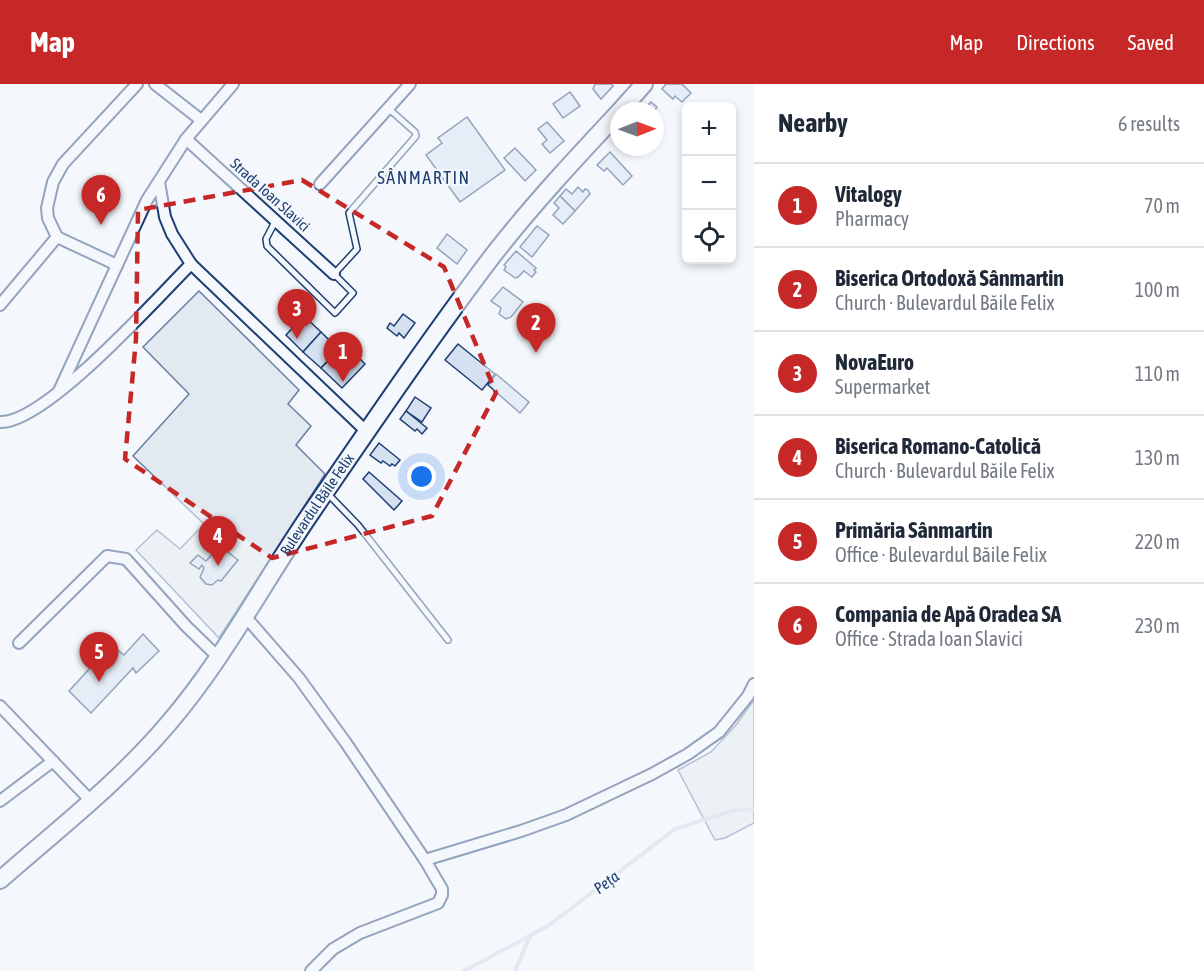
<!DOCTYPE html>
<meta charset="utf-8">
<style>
body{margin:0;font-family:"Asap Condensed",sans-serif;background:#f2f2f3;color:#1f2937}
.controls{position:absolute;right:18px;top:18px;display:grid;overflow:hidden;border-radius:9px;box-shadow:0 3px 9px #0003}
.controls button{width:54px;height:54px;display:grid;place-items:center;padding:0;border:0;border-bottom:2px solid #e0e1e3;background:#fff;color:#1f2937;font:30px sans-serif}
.compass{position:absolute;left:610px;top:18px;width:54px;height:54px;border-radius:50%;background:#fff;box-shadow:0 3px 9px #0003;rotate:89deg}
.you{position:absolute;left:422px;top:393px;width:21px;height:21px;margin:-15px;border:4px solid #fff;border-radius:50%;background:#1a73e8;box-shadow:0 0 0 9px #1a73e833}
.badge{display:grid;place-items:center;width:39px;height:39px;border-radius:50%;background:#c62828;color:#fff;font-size:20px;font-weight:700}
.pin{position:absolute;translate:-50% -50px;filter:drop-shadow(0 2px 3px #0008)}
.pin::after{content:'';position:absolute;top:32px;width:21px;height:18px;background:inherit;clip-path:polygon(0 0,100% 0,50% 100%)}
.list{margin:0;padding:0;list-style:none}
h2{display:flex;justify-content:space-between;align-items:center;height:78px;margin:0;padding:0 24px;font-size:26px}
h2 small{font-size:20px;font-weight:400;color:#747a83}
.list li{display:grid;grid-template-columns:39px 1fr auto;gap:18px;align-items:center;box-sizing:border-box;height:84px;padding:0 24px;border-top:2px solid #e0e1e3}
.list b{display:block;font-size:22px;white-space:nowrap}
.list p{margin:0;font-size:20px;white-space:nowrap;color:#747a83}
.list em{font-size:20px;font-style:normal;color:#747a83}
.icon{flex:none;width:33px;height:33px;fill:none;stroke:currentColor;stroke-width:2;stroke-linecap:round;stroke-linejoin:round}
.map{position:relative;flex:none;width:754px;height:887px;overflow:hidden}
header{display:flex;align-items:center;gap:36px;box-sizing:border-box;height:84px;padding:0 30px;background:#c62828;color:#fff}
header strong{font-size:28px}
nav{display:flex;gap:33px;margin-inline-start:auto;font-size:21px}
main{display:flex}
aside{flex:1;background:#fff}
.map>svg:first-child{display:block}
</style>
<header>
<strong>Map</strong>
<nav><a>Map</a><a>Directions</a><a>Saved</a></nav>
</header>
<main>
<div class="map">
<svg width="754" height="887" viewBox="0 0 754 887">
<rect width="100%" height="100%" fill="#f4f7fb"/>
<g fill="#e3e9f0" stroke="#687fa3" stroke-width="1.5">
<path d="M199 207 299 306 288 320 311 342 296 361 325 390 219 554 136 466 157 446 180 465 204 440 133 372 189 310 143 263Z"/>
<path d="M754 616V739L725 754 715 756 678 686 711 668 736 641Z"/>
</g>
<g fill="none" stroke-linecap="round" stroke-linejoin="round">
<g stroke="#cfd7e4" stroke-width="4">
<path d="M464 887 548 842 675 745 732 727 754 725"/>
<path d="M515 887 530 852"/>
</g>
</g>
<g fill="#d5e0f0" stroke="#1d3f73" stroke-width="1.5">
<path d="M595 0H612L613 2 601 15 593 5Z"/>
<path d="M666 0H682L691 9 682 18 675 12 673 15 662 5Z"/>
<path d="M570 8 580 22 563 34 553 20Z"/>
<path d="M651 18 657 23 654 27H650L646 23Z"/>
<path d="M467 33 505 86 460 118 426 71 442 59 438 54Z"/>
<path d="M547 38 564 57 550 69 542 60 547 56 538 45Z"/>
<path d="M515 64 536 86 525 97 504 74Z"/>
<path d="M610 68 632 92 623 101 607 84 604 87 597 81Z"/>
<path d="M578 103 583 108 585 105 588 106 590 110 575 127 560 112 566 105 572 110Z"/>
<path d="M560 112 575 127 563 140 553 131 559 124 554 119Z"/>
<path d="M537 142 549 151 532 173 520 163Z"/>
<path d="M447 150 467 166 457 180 437 164Z"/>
<path d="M516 167 536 184 534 186 536 188 532 193 524 187 518 193 515 194 504 186 506 183 504 181Z"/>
<path d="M503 203 523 218 511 233 506 235 499 230 501 224 491 217Z"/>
<path d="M403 230 415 239 404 254 399 249 397 252 387 244 390 239 394 242Z"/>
<path d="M304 232 321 248 303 268 286 251Z"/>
<path d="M321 248 339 266 321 284 303 268Z"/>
<path d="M345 260 365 280 342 304 321 284Z"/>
<path d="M458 260 495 290 482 306 445 276Z"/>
<path d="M496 290 529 318 520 329 488 301Z"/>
<path d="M415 313 431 324 422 338 406 327Z"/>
<path d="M406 327 427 344 422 350 417 345 415 347 400 335Z"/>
<path d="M379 359 400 376 395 382 392 380 390 382 383 377 381 379 370 371Z"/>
<path d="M369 388 402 417 394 426 363 395Z"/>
<path d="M220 462 238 476 221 497 218 496 212 501 206 500 200 493 204 484 202 481 199 485 190 479 198 471 206 477Z"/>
<path d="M143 550 159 567 136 589 133 584 91 629 69 607 111 561 124 571Z"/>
</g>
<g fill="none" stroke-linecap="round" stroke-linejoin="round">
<g stroke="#1d3f73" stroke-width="8">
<g id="lane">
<path d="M276 136 266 155 267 162 335 229 353 209 334 190 357 165 349 129 416 52 415 48 389 25"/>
<path d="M327 409 358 441 448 556"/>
</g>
</g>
<g stroke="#1d3f73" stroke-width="14">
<g id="street">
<path d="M155 0 201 36"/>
<path d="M186 55 334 190"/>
<path d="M159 98 165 133 172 150 191 180 367 348"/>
<path d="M320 100 410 0"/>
<path d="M117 181 57 153 48 134 47 124 53 98 63 80 137 0"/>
<path d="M0 221 57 153"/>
<path d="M59 307 147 116 186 55 233 0"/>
<path d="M0 338C45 340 157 214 191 180"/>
<path d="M244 531 299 594 346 659 425 776 442 805V811L438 819 360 849 333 865 311 887"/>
<path d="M19 559 107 472 126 475 186 542 218 573"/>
<path d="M0 622 90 716"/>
<path d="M0 717 53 677"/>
<path d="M425 776 521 747 566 731 652 690 688 670 719 648 748 612 754 600"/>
</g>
</g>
<g stroke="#1d3f73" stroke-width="20">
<g id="primary">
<path d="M620 27 644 0"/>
<path id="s1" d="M0 796C57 746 119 698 168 640 224 575 264 497 313 426 372 340 431 253 494 170 533 120 576 74 619 28"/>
</g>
</g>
<use href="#lane" stroke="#f4f7fb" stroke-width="5"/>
<use href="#street" stroke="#f4f7fb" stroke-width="10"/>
<use href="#primary" stroke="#f4f7fb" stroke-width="16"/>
</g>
<path d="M0 0H754V887H0ZM302 96 444 183 496 309 432 432 272 474 125 375 136 255 138 126Z" fill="#f4f7fb" fill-opacity=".55" fill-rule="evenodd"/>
<path fill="none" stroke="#c62828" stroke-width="4.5" stroke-dasharray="12 8" stroke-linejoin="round" d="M302 96 444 183 496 309 432 432 272 474 125 375 136 255 138 126Z"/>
<g text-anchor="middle" stroke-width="4.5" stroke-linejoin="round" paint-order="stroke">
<g font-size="15" fill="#1d3f73" stroke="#f4f7fb">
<text transform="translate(270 111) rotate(42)" y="5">Strada Ioan Slavici</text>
<text dy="5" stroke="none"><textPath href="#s1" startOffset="495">Bulevardul Băile Felix</textPath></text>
</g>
<g font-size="16" font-style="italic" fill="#1d3f73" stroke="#f4f7fb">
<text transform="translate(606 798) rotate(-37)" y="6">Peța</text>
</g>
<g font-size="18" letter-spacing="1.5" fill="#1d3f73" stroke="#f4f7fb">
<text x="424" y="100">SÂNMARTIN</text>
</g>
</g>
</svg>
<div class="controls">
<button>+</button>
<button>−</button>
<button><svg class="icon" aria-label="locate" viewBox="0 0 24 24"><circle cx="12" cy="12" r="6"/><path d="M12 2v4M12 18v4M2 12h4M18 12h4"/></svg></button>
</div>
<svg class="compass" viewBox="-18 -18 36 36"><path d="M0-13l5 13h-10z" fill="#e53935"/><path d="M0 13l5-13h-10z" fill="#747a83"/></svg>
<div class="you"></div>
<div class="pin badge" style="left:343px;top:298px">1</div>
<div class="pin badge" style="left:536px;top:269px">2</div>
<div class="pin badge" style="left:297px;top:255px">3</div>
<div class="pin badge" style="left:218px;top:482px">4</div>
<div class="pin badge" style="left:99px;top:598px">5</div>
<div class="pin badge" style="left:101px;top:141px">6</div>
</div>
<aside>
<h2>Nearby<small>6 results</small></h2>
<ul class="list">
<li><span class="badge">1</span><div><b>Vitalogy</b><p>Pharmacy</p></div><em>70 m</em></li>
<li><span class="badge">2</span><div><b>Biserica Ortodoxă Sânmartin</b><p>Church · Bulevardul Băile Felix</p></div><em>100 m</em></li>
<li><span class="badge">3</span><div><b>NovaEuro</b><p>Supermarket</p></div><em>110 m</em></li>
<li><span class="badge">4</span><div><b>Biserica Romano-Catolică</b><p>Church · Bulevardul Băile Felix</p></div><em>130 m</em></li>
<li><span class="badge">5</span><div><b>Primăria Sânmartin</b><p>Office · Bulevardul Băile Felix</p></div><em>220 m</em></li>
<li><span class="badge">6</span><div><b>Compania de Apă Oradea SA</b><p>Office · Strada Ioan Slavici</p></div><em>230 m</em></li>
</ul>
</aside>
</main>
